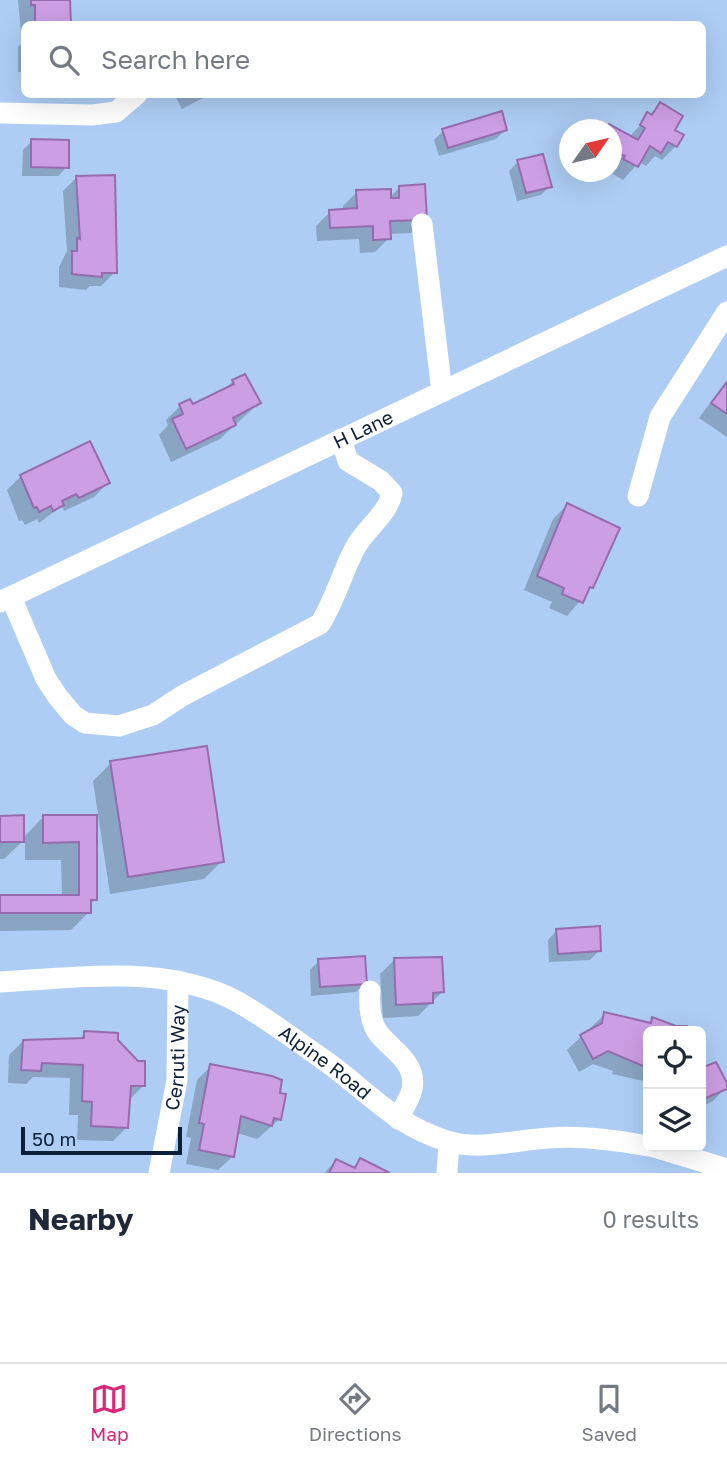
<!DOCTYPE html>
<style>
body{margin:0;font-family:"Golos Text",sans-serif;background:#f6f6f7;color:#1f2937}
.controls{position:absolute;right:21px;bottom:21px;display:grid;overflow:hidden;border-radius:10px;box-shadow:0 7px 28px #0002}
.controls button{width:63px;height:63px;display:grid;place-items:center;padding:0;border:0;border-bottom:2px solid #e0e1e3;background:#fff;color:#1f2937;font:35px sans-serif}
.compass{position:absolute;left:559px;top:119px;width:63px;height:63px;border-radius:50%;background:#fff;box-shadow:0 7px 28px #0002;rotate:56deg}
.scale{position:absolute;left:21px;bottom:18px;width:161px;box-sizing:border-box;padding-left:7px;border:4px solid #0b2038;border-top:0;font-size:19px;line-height:24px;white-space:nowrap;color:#0b2038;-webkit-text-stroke:5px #adcdf4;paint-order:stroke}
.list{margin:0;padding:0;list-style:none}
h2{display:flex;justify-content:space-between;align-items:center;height:91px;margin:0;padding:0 28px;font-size:30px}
h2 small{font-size:23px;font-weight:400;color:#747a83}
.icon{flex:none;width:38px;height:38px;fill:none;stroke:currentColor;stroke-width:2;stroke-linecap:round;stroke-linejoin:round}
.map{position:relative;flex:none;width:727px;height:1173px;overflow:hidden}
.search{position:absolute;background:#fff;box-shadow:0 7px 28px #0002;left:21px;right:21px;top:21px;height:77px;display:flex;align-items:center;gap:18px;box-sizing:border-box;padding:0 24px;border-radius:10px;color:#747a83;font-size:26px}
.sheet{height:189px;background:#fff}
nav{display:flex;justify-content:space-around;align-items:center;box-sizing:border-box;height:98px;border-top:2px solid #e0e1e3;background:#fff;font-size:19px;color:#747a83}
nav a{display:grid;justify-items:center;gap:4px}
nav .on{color:#db2777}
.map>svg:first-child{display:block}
</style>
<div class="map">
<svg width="727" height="1173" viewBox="0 0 727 1173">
<rect width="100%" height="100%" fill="#adcdf4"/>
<g fill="#0003">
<path d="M18 0H69V24H24V72H18V47L22 43Z"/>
<path d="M174 94H211L182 109Z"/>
<path d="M660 104 673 130 676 146 662 160 655 156 646 166 639 162 623 180 611 173 612 130H605L609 126 629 137Z"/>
<path d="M505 130 496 139 439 156 434 140 443 131Z"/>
<path d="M32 141 67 167 58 176H22L23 150Z"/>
<path d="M518 162 550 186 541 195 517 201 509 171Z"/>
<path d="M77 177 115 272 101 286H90L86 290 59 287V267L67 251 63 191Z"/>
<path d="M400 187 425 219 411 233 389 234V238L375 252 360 253 359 239 317 241 316 226 330 212 343 211V206L357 192 389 198Z"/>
<path d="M727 380V437L699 418Z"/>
<path d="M233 381 259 403 220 439 171 462 159 435 168 425 166 420 180 406H192L223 391Z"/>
<path d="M21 476 108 483 94 497 64 511 62 506 59 508 39 523 37 519 25 525 22 520 19 521 7 490Z"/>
<path d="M567 505 592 587 567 616 549 608 552 602 524 590 553 519Z"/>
<path d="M111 763 222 861 204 879 110 894 93 781Z"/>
<path d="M95 816 96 899 89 906V912L71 930 0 931V897H62L61 860H25V839L4 859H0V817L23 838 43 817Z"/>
<path d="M557 930 599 951 590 960 549 962 548 940Z"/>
<path d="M394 960 442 992 418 1016 383 1018 380 974Z"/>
<path d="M319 961 365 983 356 992 311 996 310 970Z"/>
<path d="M605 1014 648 1024 653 1019 676 1028 686 1027 688 1031H648V1082L612 1074 613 1071 593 1064 579 1072 567 1050Z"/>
<path d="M85 1033 116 1041 143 1086 129 1100 127 1127 113 1141 77 1140 78 1115H69L70 1078 33 1077 26 1084 8 1083 9 1055 23 1041 78 1040Z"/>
<path d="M701 1064 727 1086 713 1101 701 1107Z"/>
<path d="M211 1066 280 1119 257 1139 237 1133 233 1156 218 1170 186 1164 191 1138 186 1137 197 1080Z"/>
<path d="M360 1160 386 1173H324L336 1161 352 1169Z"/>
</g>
<g fill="#cc9ee4" stroke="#976cae" stroke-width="2">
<path d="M31 0H70L71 24H35V5H31Z"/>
<path d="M660 102 683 116 675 130 684 135 677 147 668 142 661 153 650 146 638 167 623 159 625 156 612 151V130H605L609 124 638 140 645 128 640 125 647 112 652 115Z"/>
<path d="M502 111 507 130 448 148 442 129Z"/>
<path d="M31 139 69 140V168L31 167Z"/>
<path d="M543 154 552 187 526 193 517 160Z"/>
<path d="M115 175 117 273H102V277L72 274V251H77V238L80 239 76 176Z"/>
<path d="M425 184 427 220 390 221 391 239 373 240V226L330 228 329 210 357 208 356 190 391 189V198H399V186Z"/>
<path d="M245 374 261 403 233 418 236 425 186 449 172 419 183 414 179 404 190 399 193 404 234 384 232 380Z"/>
<path d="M727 382V414L711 403Z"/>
<path d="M90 441 110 483 79 498 76 494 62 501 64 505 53 511 51 506 39 512 37 507 34 508 20 475Z"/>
<path d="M567 503 620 528 593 588 590 587 583 603 562 594 564 588 537 576Z"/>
<path d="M207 746 224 862 128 877 110 761Z"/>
<path d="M24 815V842H0V816Z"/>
<path d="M43 815H97V900H91V913H0V895H79V842L43 843Z"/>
<path d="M600 926 601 951 558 954 556 929Z"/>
<path d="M365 956 367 984 320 987 318 959Z"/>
<path d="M442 957 444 992 433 993V1003L396 1005 394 958Z"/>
<path d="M604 1012 651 1023 652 1017 676 1026H687L689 1031H648V1064L643 1066 608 1051 593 1059 580 1035 602 1023Z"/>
<path d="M84 1031 118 1033V1040L138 1061H145V1086H131L128 1128 91 1126 92 1102 82 1101 83 1065 42 1063 41 1071 21 1070 23 1040 84 1038Z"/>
<path d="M701 1061 704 1067 716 1062 727 1083V1089L701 1100Z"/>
<path d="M210 1064 272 1076 282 1080 280 1093 286 1094 281 1120 274 1118 272 1126 241 1116 234 1157 199 1150 204 1124 199 1123Z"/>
<path d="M360 1158 390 1173H329L336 1159 355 1168Z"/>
</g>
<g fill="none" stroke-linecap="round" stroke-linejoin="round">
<g stroke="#fff" stroke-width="21">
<path d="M0 113 92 115 116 112 137 94"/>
<path d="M422 224 442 392"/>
<path d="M638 496 660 417 727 312"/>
<path d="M11 597 46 679 58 697 73 715 85 723 119 726 153 715 182 696 320 624C335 600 342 573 355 548 365 529 389 513 392 493L381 481 348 461 341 439"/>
<path id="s1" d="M0 602 727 256"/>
<path id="s2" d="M0 982C75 978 154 965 226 996 253 1008 298 1042 324 1060 368 1091 392 1124 447 1141 478 1151 516 1140 548 1138 581 1135 616 1140 648 1146"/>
<path d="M370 991C369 1005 370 1023 379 1034 393 1051 417 1063 412 1089 410 1099 402 1110 398 1119"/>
<path d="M654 1147 727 1169"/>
<path id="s3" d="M159 1173 177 1080 178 981"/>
<path d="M447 1173 449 1142"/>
</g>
</g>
<g text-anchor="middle" stroke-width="6" stroke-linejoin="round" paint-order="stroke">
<g font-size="19" fill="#0b2038" stroke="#adcdf4">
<text dy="7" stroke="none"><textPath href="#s1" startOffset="402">H Lane</textPath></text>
<text dy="7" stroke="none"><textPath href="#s3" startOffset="117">Cerruti Way</textPath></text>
<text dy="7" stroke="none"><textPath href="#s2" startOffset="348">Alpine Road</textPath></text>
</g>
</g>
</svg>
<div class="controls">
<button><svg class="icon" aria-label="locate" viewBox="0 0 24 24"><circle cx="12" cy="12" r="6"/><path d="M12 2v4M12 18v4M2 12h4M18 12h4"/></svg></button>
<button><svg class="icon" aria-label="layers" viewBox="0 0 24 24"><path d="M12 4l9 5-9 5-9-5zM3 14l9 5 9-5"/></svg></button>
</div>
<svg class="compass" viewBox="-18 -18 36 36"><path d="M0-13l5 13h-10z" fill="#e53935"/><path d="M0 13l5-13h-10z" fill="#747a83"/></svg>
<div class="scale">50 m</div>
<div class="search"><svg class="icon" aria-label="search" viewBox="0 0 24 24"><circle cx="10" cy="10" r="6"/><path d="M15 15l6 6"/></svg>Search here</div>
</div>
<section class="sheet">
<h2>Nearby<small>0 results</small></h2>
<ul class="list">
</ul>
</section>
<nav>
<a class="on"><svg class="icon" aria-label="map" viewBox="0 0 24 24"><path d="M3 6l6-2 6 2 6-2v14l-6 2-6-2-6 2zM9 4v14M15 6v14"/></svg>Map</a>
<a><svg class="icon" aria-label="directions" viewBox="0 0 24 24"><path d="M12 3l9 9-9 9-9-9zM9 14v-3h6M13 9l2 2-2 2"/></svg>Directions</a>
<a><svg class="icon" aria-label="saved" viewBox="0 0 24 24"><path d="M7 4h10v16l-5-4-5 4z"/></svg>Saved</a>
</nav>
